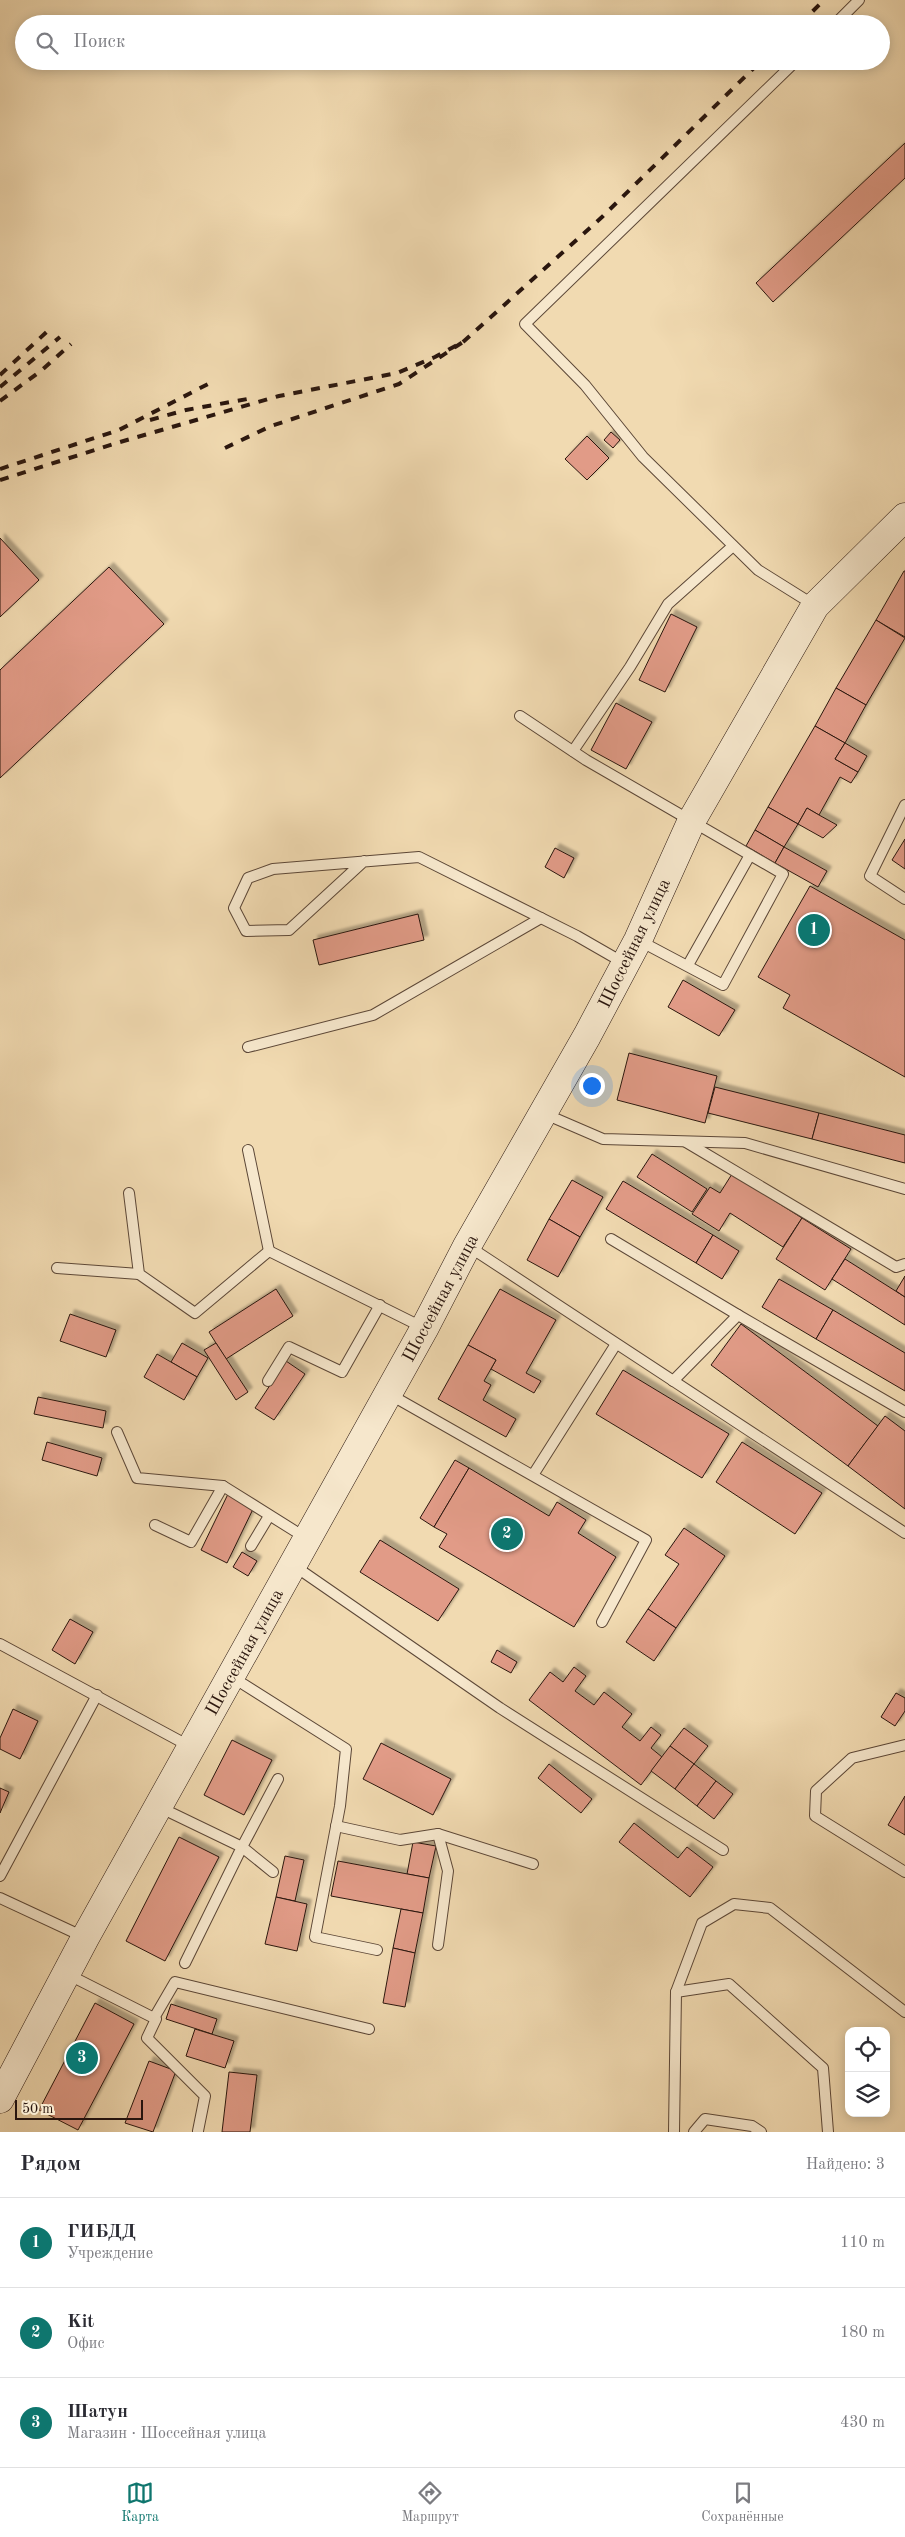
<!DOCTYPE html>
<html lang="ru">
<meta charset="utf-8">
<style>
body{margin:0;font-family:"Old Standard TT",serif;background:#f7f7f7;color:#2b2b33}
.controls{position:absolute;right:15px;bottom:15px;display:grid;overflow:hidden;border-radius:10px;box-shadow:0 2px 12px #0003}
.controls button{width:45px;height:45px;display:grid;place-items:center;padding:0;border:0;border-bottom:1px solid #e1e1e2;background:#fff;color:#2b2b33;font:25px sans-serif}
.scale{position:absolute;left:15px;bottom:12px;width:128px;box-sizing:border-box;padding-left:5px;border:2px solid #2a160e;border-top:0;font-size:14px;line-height:18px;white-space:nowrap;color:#2a160e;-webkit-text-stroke:4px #f6e7cc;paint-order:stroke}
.you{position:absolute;left:591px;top:1085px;width:18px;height:18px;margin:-12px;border:4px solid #fff;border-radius:50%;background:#1a73e8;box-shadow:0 0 0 8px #1a73e833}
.badge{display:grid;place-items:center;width:32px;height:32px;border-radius:50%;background:#0f766e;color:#fff;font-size:16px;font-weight:700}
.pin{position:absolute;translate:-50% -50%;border:2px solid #fff;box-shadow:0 1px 5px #0006}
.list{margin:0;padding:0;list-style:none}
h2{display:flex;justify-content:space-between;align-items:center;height:65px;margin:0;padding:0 20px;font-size:21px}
h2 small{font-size:16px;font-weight:400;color:#7c7c81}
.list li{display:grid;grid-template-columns:32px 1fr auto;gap:15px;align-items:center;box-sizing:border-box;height:90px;padding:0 20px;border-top:1px solid #e1e1e2}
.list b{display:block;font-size:19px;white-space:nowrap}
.list p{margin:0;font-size:16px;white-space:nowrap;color:#7c7c81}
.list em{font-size:16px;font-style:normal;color:#7c7c81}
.icon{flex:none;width:28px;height:28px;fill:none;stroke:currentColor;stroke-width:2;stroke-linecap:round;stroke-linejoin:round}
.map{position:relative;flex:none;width:905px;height:2132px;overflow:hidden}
.search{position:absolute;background:#fff;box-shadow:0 2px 12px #0003;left:15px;right:15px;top:15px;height:55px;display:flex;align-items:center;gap:12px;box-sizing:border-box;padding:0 18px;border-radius:28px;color:#7c7c81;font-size:19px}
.sheet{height:335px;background:#fff}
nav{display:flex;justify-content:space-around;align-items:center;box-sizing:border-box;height:70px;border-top:1px solid #e1e1e2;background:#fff;font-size:14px;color:#7c7c81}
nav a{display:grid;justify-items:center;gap:2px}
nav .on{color:#0f766e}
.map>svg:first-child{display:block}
</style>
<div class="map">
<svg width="905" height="2132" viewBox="0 0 905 2132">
<defs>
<filter id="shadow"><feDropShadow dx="4.5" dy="-4.5" stdDeviation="1" flood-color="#0004"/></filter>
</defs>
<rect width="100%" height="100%" fill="#f1dab1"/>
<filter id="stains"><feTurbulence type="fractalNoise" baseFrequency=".004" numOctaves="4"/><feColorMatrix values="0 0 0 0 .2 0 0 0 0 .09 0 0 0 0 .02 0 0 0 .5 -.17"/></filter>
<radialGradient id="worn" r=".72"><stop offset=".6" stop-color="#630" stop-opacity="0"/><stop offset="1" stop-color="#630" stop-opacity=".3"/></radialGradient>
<g fill="#e19b87" stroke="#2a160e" filter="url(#shadow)">
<path d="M905 143V178L773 302 756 283Z"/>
<path d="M611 432 620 440 613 448 604 440Z"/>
<path d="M587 436 609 458 587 480 565 459Z"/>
<path d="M0 538 39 580 0 617Z"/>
<path d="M109 567 164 624 0 778V670Z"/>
<path d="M904 571H905V637L876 620Z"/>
<path d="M671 614 697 627 665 692 639 680Z"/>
<path d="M876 620 905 638 866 705 836 688Z"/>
<path d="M836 688 866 705 845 743 815 726Z"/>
<path d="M616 703 652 722 626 769 591 750Z"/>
<path d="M815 726 845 743 835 759 858 772 851 783 840 777 819 815 807 808 798 824 768 807Z"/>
<path d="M845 743 867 756 858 772 835 759Z"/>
<path d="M768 807 798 824 784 847 755 830Z"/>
<path d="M807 808 819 815 837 825 823 838 798 824Z"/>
<path d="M755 830 784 847 775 863 746 846Z"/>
<path d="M905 839V869L892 860Z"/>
<path d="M784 847 827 871 818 887 775 863Z"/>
<path d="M555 848 574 858 564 878 545 867Z"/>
<path d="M810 886 905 940V1077L783 1008 790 995 758 977Z"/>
<path d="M418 914 424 940 319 965 313 940Z"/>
<path d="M683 980 735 1010 719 1036 668 1007Z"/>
<path d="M629 1053 717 1076 705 1123 617 1100Z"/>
<path d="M715 1087 819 1113 812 1139 708 1113Z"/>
<path d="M819 1113 905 1135V1163L812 1139Z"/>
<path d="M652 1154 707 1189 692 1212 637 1177Z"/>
<path d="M732 1174 802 1218 783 1247 730 1213 719 1231 692 1214 710 1187 720 1193Z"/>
<path d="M572 1180 603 1197 580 1237 549 1219Z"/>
<path d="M623 1181 713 1235 696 1263 606 1209Z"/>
<path d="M802 1218 851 1249 825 1290 776 1259Z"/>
<path d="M549 1219 580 1237 558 1277 527 1260Z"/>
<path d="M713 1235 739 1251 722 1279 696 1263Z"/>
<path d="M845 1259 905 1297V1325L832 1279Z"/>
<path d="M905 1276V1297L896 1291Z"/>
<path d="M779 1279 833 1310 816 1339 762 1307Z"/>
<path d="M276 1289 293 1316 226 1359 209 1332Z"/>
<path d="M500 1289 556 1320 526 1373 541 1381 534 1393 491 1369 496 1360 468 1345Z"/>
<path d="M833 1310 905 1353V1391L816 1339Z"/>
<path d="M70 1314 116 1330 106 1357 60 1341Z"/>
<path d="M741 1324 878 1426 848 1466 711 1365Z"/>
<path d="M182 1343 208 1358 197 1377 171 1362Z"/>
<path d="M216 1343 248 1392 236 1400 204 1350Z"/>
<path d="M468 1345 496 1360 484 1381 491 1385 483 1400 516 1419 506 1437 438 1399Z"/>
<path d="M157 1354 197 1377 184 1400 144 1377Z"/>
<path d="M286 1361 305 1374 274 1420 255 1408Z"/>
<path d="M623 1370 729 1434 702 1478 596 1414Z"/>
<path d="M38 1397 106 1411 103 1428 34 1414Z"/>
<path d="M885 1416 905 1431V1509L848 1466Z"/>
<path d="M47 1442 102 1458 97 1476 42 1460Z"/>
<path d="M742 1442 822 1493 795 1534 716 1482Z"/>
<path d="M455 1460 469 1468 434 1527 420 1518Z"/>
<path d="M469 1468 549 1516 557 1502 586 1520 578 1533 616 1557 574 1627 439 1547 447 1534 434 1527Z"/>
<path d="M228 1494 254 1507 227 1563 201 1550Z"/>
<path d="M684 1528 725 1556 676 1628 648 1609 679 1564 665 1555Z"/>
<path d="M380 1540 459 1589 438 1621 360 1572Z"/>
<path d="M242 1552 257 1561 248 1576 233 1567Z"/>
<path d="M648 1609 676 1628 654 1661 626 1642Z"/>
<path d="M70 1619 93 1632 75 1664 52 1650Z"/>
<path d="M497 1650 517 1662 511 1673 491 1662Z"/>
<path d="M574 1667 586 1676 575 1691 594 1705 604 1692 632 1714 622 1727 640 1741 651 1727 661 1735 651 1748 662 1757 641 1785 529 1700 550 1672 563 1682Z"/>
<path d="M896 1693 905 1698V1711L895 1726 881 1717Z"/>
<path d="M13 1709 38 1721 20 1759 0 1749V1738Z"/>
<path d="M684 1728 708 1746 694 1764 670 1746Z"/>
<path d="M232 1740 272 1760 244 1815 204 1795Z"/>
<path d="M381 1743 451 1779 433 1815 363 1779Z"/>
<path d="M670 1746 694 1764 675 1789 651 1771Z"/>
<path d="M549 1764 592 1799 581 1813 538 1778Z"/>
<path d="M694 1764 716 1781 697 1806 675 1789Z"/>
<path d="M716 1781 733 1794 714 1819 697 1806Z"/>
<path d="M0 1788 9 1792 0 1813Z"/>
<path d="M905 1796V1835L888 1825Z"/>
<path d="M634 1823 678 1858 687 1847 713 1867 690 1897 619 1842Z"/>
<path d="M179 1837 219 1857 165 1961 126 1941Z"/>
<path d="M413 1842 436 1846 429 1878 407 1874Z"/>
<path d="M285 1856 304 1860 295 1901 276 1897Z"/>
<path d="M338 1861 429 1878 423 1913 331 1896Z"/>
<path d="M276 1897 307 1904 297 1951 265 1944Z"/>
<path d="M401 1909 423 1913 415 1953 393 1948Z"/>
<path d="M393 1948 415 1953 405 2007 383 2003Z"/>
<path d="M95 2003 134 2024 78 2130 39 2110Z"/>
<path d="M171 2004 217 2019 212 2034 166 2019Z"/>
<path d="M195 2029 234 2041 225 2068 186 2056Z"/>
<path d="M149 2061 176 2071 153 2132 125 2123Z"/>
<path d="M229 2072 257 2075 250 2132H222Z"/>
</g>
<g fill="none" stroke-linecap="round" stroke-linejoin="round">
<g stroke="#5c4737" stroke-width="12">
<g id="lane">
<path d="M835 24 859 0"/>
<path d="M796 61 525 324 585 385 643 457 758 570 814 605"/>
<path d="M520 716 586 760 783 874 723 985 638 940"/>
<path d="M573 751 630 667 668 604 733 546"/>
<path d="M905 805 870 876 905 899"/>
<path d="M364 861 289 930 246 931 234 908 248 878 273 869 419 857 577 936 624 963"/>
<path d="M688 965 750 855"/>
<path d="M248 1047 373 1015 541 918"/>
<path d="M545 1114 603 1139 745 1143 905 1189"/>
<path d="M686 1142 896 1267 905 1264"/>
<path d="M248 1150 269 1251"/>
<path d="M129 1193 139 1274 195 1313 269 1251 424 1328"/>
<path d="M611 1239 738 1315"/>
<path d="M468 1246 905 1533"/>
<path d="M57 1268 139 1274"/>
<path d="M268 1381 289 1347 342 1372 380 1305"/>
<path d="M673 1381 738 1315 905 1412"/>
<path d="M389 1394 646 1540 602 1622"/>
<path d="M117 1432 137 1478 223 1486 306 1538"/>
<path d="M533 1475 616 1344"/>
<path d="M155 1525 191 1542 223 1486"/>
<path d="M251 1546 269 1516"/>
<path d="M293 1565 500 1708 723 1850"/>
<path d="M0 1644 191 1747"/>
<path d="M232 1677 346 1749 340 1806 315 1937 377 1950"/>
<path d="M905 1745 852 1758 816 1791 815 1816 905 1872"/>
<path d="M159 1807 242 1847 185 1963"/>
<path d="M336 1826 400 1840 438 1834 533 1864"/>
<path d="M438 1834 448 1871 438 1945"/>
<path d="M273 1872 242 1847 278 1779"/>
<path d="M0 1876 97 1695"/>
<path d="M0 1898 84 1937"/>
<path d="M67 1974 156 2019 147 2038 205 2096 198 2131"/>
<path d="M676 1992 729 1984 823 2068 828 2132"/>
<path d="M154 2018 175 1982 369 2029"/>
<path d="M674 2132 676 1992 702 1923 734 1904 770 1908 905 2012"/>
<path d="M694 2132 705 2119 752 2126 761 2132"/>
</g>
</g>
<g stroke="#2a160e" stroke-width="29">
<path id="secondary" d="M0 2099 85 1938 424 1329 467 1246 587 1036 638 940 692 820 815 606 905 517"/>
</g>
<use href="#lane" stroke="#f6e7cc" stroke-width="10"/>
<use href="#secondary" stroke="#f6e7cc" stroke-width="28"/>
<g stroke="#2a160e" stroke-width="4" stroke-dasharray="9 9" stroke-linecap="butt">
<path d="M800 24 824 0"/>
<path d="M463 342 602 217 761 61"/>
<path d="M0 375 52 327"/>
<path d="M0 387 60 337"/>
<path d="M0 401 42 370 71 344"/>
<path d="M150 420 186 410 253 398"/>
<path d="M0 469 119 430 210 383"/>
<path d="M0 480 120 442 279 396 397 373 435 357 463 342 399 384 271 426 225 448"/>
</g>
</g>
<g text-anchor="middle" stroke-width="4" stroke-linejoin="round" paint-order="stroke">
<g font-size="18" fill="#2a160e" stroke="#f6e7cc">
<text transform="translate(634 943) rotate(-64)" y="6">Шоссейная улица</text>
<text transform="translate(440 1298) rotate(-62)" y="6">Шоссейная улица</text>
<text transform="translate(244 1652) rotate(-61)" y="6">Шоссейная улица</text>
</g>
</g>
<rect width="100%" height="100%" filter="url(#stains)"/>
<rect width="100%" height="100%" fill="url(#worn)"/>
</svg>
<div class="controls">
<button><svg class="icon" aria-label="locate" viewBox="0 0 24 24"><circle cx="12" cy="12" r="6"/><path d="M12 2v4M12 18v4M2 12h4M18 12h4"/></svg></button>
<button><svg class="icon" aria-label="layers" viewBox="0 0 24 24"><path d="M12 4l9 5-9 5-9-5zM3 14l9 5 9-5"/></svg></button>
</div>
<div class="scale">50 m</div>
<div class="you"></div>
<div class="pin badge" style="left:814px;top:930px">1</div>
<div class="pin badge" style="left:507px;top:1534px">2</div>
<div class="pin badge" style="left:82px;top:2058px">3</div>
<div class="search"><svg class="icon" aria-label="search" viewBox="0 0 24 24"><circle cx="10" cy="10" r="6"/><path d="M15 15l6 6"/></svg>Поиск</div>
</div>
<section class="sheet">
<h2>Рядом<small>Найдено: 3</small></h2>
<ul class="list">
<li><span class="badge">1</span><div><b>ГИБДД</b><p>Учреждение</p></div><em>110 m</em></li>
<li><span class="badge">2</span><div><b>Kit</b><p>Офис</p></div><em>180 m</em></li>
<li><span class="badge">3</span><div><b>Шатун</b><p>Магазин · Шоссейная улица</p></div><em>430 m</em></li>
</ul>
</section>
<nav>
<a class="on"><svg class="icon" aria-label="map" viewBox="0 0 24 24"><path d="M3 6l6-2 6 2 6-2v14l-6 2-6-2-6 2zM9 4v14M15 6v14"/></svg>Карта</a>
<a><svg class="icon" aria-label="directions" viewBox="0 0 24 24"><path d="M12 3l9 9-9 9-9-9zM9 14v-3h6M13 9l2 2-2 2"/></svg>Маршрут</a>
<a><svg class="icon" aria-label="saved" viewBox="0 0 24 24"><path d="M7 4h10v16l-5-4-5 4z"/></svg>Сохранённые</a>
</nav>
